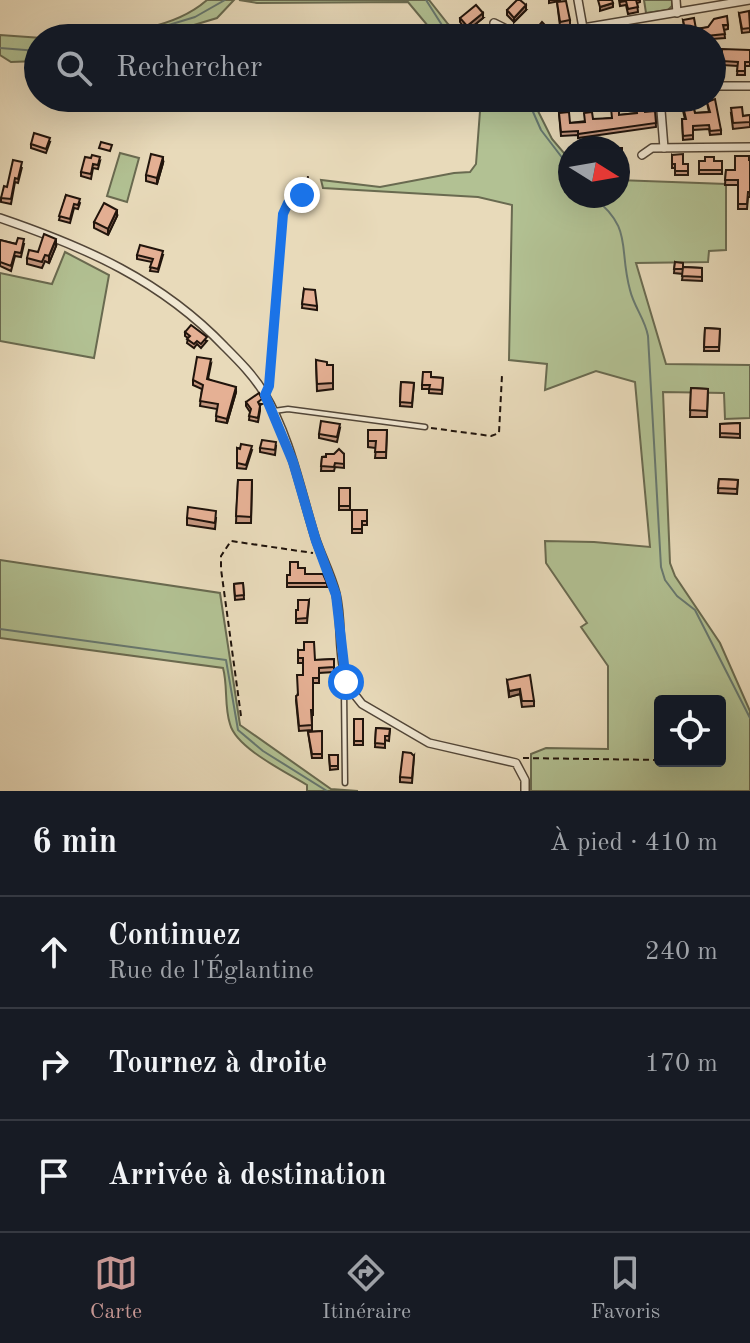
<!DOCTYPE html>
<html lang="fr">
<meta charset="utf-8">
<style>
body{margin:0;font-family:"Old Standard TT",serif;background:#242831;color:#f1f3f6}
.controls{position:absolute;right:24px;bottom:24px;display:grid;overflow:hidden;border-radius:8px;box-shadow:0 8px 32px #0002}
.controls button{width:72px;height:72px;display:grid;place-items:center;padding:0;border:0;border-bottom:2px solid #363941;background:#171b24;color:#f1f3f6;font:40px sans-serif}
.compass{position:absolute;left:558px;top:136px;width:72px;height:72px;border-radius:50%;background:#171b24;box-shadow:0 8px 32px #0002;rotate:101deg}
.stop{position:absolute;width:24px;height:24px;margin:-18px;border:6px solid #1a73e8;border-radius:50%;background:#fff}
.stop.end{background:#1a73e8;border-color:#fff;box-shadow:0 2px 8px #0008}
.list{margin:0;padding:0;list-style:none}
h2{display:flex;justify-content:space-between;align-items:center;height:104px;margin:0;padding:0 32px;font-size:34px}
h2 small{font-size:26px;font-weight:400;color:#9ea1a6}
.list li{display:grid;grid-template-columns:52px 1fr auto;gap:24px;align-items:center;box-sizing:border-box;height:112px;padding:0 32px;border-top:2px solid #363941}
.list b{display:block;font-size:30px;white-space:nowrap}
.list p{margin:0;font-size:26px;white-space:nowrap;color:#9ea1a6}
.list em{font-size:26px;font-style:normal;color:#9ea1a6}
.icon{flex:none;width:44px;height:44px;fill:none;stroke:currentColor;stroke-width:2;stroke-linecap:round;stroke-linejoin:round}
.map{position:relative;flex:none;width:750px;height:791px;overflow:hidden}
.search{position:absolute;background:#171b24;box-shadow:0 8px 32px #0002;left:24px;right:24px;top:24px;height:88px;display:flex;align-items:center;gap:20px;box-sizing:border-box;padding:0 28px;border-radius:44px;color:#9ea1a6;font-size:30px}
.sheet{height:440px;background:#171b24}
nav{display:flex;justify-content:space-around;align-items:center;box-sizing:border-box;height:112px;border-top:2px solid #363941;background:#171b24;font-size:22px;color:#9ea1a6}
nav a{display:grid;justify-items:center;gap:4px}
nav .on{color:#c59692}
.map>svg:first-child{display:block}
</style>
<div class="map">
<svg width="750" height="791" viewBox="0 0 750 791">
<rect width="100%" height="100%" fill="#e8daba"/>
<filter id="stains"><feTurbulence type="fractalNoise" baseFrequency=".0025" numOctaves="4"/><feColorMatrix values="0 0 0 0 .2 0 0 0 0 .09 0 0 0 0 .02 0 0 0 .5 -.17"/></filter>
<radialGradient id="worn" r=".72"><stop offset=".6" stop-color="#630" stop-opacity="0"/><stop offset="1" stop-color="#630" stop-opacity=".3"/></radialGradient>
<g fill="#b2c193" stroke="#696a50" stroke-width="2" fill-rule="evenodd">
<path d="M207 0H234L217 18 151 38H48C100 33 166 36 207 0Z"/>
<path d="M239 0H429L448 24 466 38H438L408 2 257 3Z"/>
<path d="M644 0H672V6L668 10 646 13Z"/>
<path d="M0 35 42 38H38V61L11 62 0 55Z"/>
<path d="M481 98H528L538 111 552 139 570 160V196H618V180L726 184V250L709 251 708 262 636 263 666 364 750 365V418L725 419 724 393 663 392 670 563 675 576 720 643 750 711V791H531V754L546 748 608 749V666L581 627 587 623 546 563 545 541 594 542 650 547 635 382 596 371 545 390 547 364 509 360 512 205 478 197 323 188 321 180 380 187 454 173 470 172 476 164ZM660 701H720V761H660Z"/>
<path d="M120 153 139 158 127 202 107 196Z"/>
<path d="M65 252 109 275 94 358 0 341V273L52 284Z"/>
<path d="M0 560 220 593 240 725 331 789 358 791H307V785C286 772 236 748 230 724 224 706 228 686 223 668L0 638Z"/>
</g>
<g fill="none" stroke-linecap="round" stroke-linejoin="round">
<g stroke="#677870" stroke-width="2">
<path d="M426 0 447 33 454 38"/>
<path d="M126 38 195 17 225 0"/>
<path d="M0 48 38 51"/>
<path d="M520 98 530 105 541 130 570 168"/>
<path d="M592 196C634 229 618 246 630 290 634 307 645 319 648 336L661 567 665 580 677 596 695 610 750 718"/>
<path d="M0 629 226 660 238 730 263 751 327 791"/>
</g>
<g stroke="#524638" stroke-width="7">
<g id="lane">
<path d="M266 392 269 386 276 305"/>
<path d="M274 411 288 409 425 427"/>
<path d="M345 783 344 690 346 682"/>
</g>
</g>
<g stroke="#524638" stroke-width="10">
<g id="street">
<path d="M578 0 583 28 750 0"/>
<path d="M676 0 677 13"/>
<path d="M494 23 506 29 514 38"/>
<path d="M712 86H750"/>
<path d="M565 98 581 103 613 98"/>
<path d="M660 98 664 148"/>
<path d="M642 155 652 148 750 147"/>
<path d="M0 218C85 247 161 280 225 347 239 361 254 376 264 393 290 436 300 489 315 537 321 556 331 574 336 594 345 633 332 671 362 704L429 743 516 763 525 780V791"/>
</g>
</g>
<g stroke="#20140c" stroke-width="2" stroke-dasharray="6 4" stroke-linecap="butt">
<path d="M276 300 283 214 288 203 306 193 308 176"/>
<path d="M431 428 491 436 499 433 502 375"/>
<path d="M241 716 221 569V556L231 541 313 553"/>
<path d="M523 758 660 760"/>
</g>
<use href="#lane" stroke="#f0e7d2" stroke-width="4"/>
<use href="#street" stroke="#f0e7d2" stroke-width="7"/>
</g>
<g fill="#c5977f" stroke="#20140c" stroke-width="2">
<path d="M549 0H560V1L549 3Z"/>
<path d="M619 0H640V2L637 3 638 12 628 14 626 5 620 6Z"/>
<path d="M557 2 570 20V25L560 26Z"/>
<path d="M507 10H526L514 22 507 15Z"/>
<path d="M739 13 750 19V32L742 33Z"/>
<path d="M460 18H483L467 31 460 22Z"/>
<path d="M683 20 696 29 728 25V29L724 30 725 38 712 39V38H686Z"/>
<path d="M669 26 671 38H629Z"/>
<path d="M750 50V66H745V75H737L738 66 722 65 721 71H712V55H722Z"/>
<path d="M680 98H691L695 113 709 112 707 102 721 130V134L710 135 709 129 693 130V139L683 140 682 119H685Z"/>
<path d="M655 111 656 127 578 138V135L561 136 559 113 570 123 611 118 619 115Z"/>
<path d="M731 113 743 116 750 115V127L733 129Z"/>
<path d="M50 142 46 153 31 148V144Z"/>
<path d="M672 155 683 164H688V175H675V168H672Z"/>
<path d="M749 160H750V197H748L747 209H738V185H725L726 170H735Z"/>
<path d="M100 161 98 169 93 168 91 179 81 176V172Z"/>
<rect x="699" y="161" width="23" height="13"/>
<path d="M163 163 157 184 146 181V175Z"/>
<path d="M22 167 18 183 15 182 11 204 1 202V198L7 187Z"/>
<path d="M66 195 80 203 78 209 74 208 70 223 59 220Z"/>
<path d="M117 216 108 235 94 228V222Z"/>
<path d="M0 240 16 244H24L21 257 15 256 11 271 0 266Z"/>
<path d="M56 246 49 263 45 261 42 268 27 264V258Z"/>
<path d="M137 255H163L158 272 150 271 152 262 137 259Z"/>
<path d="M675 262 683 267 702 268V281L682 280 683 274 674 273Z"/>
<path d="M304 289 317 306V310L302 308Z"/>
<path d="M705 328 720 329 719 351H704Z"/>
<path d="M185 332 207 341 201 348 197 344 194 348 187 343 188 338 185 336Z"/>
<path d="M316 360 327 365H333V389L317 391Z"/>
<path d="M211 364 208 379 236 392 227 423 216 421 217 409 200 406 202 389 193 385V380Z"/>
<path d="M431 377 443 378 442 394 429 393V389H422V385Z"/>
<path d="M401 382 414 383 412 407 400 406Z"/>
<path d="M691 388 708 389 707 417H690Z"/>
<path d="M246 402 262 404 260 405V411L258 422 249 420 250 412 246 406Z"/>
<path d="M740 423V438L720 437V424Z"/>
<path d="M340 428 337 442 319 438V434Z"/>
<path d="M368 430H387L386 458H375L376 448 368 447Z"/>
<path d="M276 446 275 455 260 452V448Z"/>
<path d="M237 448 252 450 246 469 237 468Z"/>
<path d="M344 454V468L335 467 334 471H321L322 457Z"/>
<path d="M719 479 738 480 737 494 718 493Z"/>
<path d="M238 480H252L251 523H236Z"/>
<rect x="339" y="488" width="11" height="22"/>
<path d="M352 510H367V525H362V533H352Z"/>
<path d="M187 518H216L215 529 187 525Z"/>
<path d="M298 568 305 574 327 583V587H287V575H290Z"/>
<path d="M243 583 244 599 235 600 234 584Z"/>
<path d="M309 600 307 623H296V610H298Z"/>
<path d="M298 650 315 660 334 659V672L319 673V683H313V715H312V730L299 731 296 700 303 675V663H298Z"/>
<path d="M507 680 534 701V706L522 707 520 694 509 697Z"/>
<rect x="354" y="719" width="9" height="26"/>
<path d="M376 728 390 729 389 741 385 740V748L375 747Z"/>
<path d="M322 731V758H312L308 732Z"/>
<path d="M329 755H338V769L330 770Z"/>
<path d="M414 756 412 783 400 782V777Z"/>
</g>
<g fill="#a07b68" stroke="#20140c" stroke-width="2">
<path d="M613 3V7L600 11V7Z"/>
<path d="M526 5V10L514 22V18Z"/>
<path d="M483 13V18L467 31V26Z"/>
<path d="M163 157V163L157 184V178Z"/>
<path d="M117 210V216L108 235V229Z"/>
<path d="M56 239V246L49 263V256Z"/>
<path d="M236 387V392L227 423V419Z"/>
<path d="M520 689V694L509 697V691Z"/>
</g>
<g fill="#e5b094" stroke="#20140c" stroke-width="2">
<path d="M517 0H520L526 5 514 18 507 10Z"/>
<path d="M598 0H612L613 3 600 7Z"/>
<path d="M620 0H636L638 7 628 9 626 1 620 2Z"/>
<path d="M566 1 570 20 560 22 557 2Z"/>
<path d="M476 5 483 13 467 26 460 18Z"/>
<path d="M749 11 750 28 742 29 739 13Z"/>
<path d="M727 16 728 25H723L725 34 687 38 683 20 694 18 696 29 708 27 714 19Z"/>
<path d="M542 22 557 38H550L552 36 531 38V28H537Z"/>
<path d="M669 26 671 38H660L659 34 645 38H629L635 30Z"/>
<path d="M622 33V38H611V36Z"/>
<path d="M722 49 750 50V62H745V71H737L738 62 722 61 721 67H712V55H722Z"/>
<path d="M681 98H691L695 113 710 112 707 102 715 99 721 130 710 131 709 125 693 126V135L683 136 682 119H686Z"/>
<path d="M636 104H644L645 112 655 111 656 123 578 134V131L561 132 559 113 569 112 570 123 585 122 584 113 592 112 593 119 612 118 611 108H619V115L637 113Z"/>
<path d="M742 107 743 116 750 115V122L733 123 731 108Z"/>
<path d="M34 133 50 138 46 149 31 144Z"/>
<path d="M101 142 112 145 110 151 99 148Z"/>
<path d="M618 148H622V161L618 162Z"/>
<path d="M151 154 163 157 157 178 146 175Z"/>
<path d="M683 154V164H688V171H675V164H672V155Z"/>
<path d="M92 155 100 157 98 165 93 164 91 174 81 172 85 157 91 158Z"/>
<path d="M735 156H749V160H750V192H748L747 204H738V180H725L726 170H735Z"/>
<path d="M705 157H714V161H722V170H699V161H705Z"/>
<path d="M13 160 22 162 18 179 15 178 11 199 1 198 4 186 7 187Z"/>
<path d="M66 195 80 199 78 205 74 204 70 219 59 216Z"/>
<path d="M104 203 117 210 108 229 94 222Z"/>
<path d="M44 234 56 239 49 256 45 255 42 262 27 258 29 250 38 252Z"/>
<path d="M18 238 24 239 21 253 15 252 11 266 0 262V240L16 244Z"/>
<path d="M140 245 163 251 158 269 150 267 153 259 137 255Z"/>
<path d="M675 262 683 263V269H674Z"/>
<path d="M683 267 702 268V277L682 276Z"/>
<path d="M304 289 315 290 317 306 302 304Z"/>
<path d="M191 325 207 337 201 344 197 341 194 344 187 339 190 336 185 332Z"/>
<path d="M705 328 720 329 719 347H704Z"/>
<path d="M197 357 211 359 207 379 236 387 227 419 216 416 218 404 200 401 203 385 193 380Z"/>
<path d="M316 360 327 362V365H333V383L317 384Z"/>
<path d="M423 372H431V377L443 378 442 390 429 389 430 385H422Z"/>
<path d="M401 382 414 383 412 403 400 402Z"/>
<path d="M691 388 708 389 707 411 690 410Z"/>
<path d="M259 393 262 399 258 402 260 406 258 418 249 416 251 409 246 402Z"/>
<path d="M321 421 340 424 337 437 319 434Z"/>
<path d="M740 423V434L720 433V424Z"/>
<path d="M368 430H387L386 452H375L376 441H368Z"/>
<path d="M262 440 276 442 275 450 260 448Z"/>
<path d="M241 444 252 446 246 465 237 463V448L240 449Z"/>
<path d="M339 449 344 454V464L335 463 334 467 321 466 322 457H326V454H334Z"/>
<path d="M719 479 738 480 737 489 718 488Z"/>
<path d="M238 480H252L251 517 236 516Z"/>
<rect x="339" y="488" width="11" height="18"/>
<path d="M188 507 216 511 215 523 187 518Z"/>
<path d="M352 510H367V521H362V529H352Z"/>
<path d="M290 562H298V568H305V574H323L327 583H287V575H290Z"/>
<path d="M243 583 244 595 235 596 234 584Z"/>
<path d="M298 600H309L307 618 296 619V610H298Z"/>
<path d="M304 642H314L315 660 334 659V667L319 668V678H313V710H311L312 725 299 726 296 696 298 695 297 675H303V658H298V650H304Z"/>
<path d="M530 675 534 701H522L520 689 509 691 507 680Z"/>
<rect x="354" y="719" width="9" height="22"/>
<path d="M376 728 390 729 389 736H385V744L375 743Z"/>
<path d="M322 731V754H312L308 732Z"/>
<path d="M403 752 411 753 414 756 412 778 400 777Z"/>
<path d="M329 755H338V766H330Z"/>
</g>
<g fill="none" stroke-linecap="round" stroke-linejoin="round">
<path stroke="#1a73e8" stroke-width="10" d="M302 195 288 203 283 214 269 386 265 395 293 462 316 541 336 595 346 682"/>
</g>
<rect width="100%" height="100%" filter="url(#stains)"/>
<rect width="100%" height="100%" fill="url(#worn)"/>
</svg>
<div class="controls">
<button><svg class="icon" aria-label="locate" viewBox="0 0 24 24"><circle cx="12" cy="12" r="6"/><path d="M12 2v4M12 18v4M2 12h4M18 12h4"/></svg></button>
</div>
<svg class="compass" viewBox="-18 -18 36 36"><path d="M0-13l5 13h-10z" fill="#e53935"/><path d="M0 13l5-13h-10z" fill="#9ea1a6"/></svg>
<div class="stop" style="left:346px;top:682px"></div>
<div class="stop end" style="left:302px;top:195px"></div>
<div class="search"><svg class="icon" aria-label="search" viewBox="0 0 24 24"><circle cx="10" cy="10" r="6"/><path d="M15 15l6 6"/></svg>Rechercher</div>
</div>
<section class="sheet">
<h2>6 min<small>À pied · 410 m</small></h2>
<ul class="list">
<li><svg class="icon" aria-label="ahead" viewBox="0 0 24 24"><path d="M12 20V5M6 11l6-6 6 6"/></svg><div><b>Continuez</b><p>Rue de l'Églantine</p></div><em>240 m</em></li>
<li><svg class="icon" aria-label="right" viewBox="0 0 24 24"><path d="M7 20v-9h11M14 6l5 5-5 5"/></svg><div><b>Tournez à droite</b></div><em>170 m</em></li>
<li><svg class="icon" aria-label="arrive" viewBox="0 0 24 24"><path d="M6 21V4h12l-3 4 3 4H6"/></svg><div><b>Arrivée à destination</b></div></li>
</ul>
</section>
<nav>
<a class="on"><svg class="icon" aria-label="map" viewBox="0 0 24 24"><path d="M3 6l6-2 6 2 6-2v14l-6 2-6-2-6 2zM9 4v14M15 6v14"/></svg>Carte</a>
<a><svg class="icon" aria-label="directions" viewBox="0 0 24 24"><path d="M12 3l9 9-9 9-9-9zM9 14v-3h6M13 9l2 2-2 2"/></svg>Itinéraire</a>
<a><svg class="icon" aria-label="saved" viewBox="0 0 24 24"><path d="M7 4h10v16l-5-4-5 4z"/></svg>Favoris</a>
</nav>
